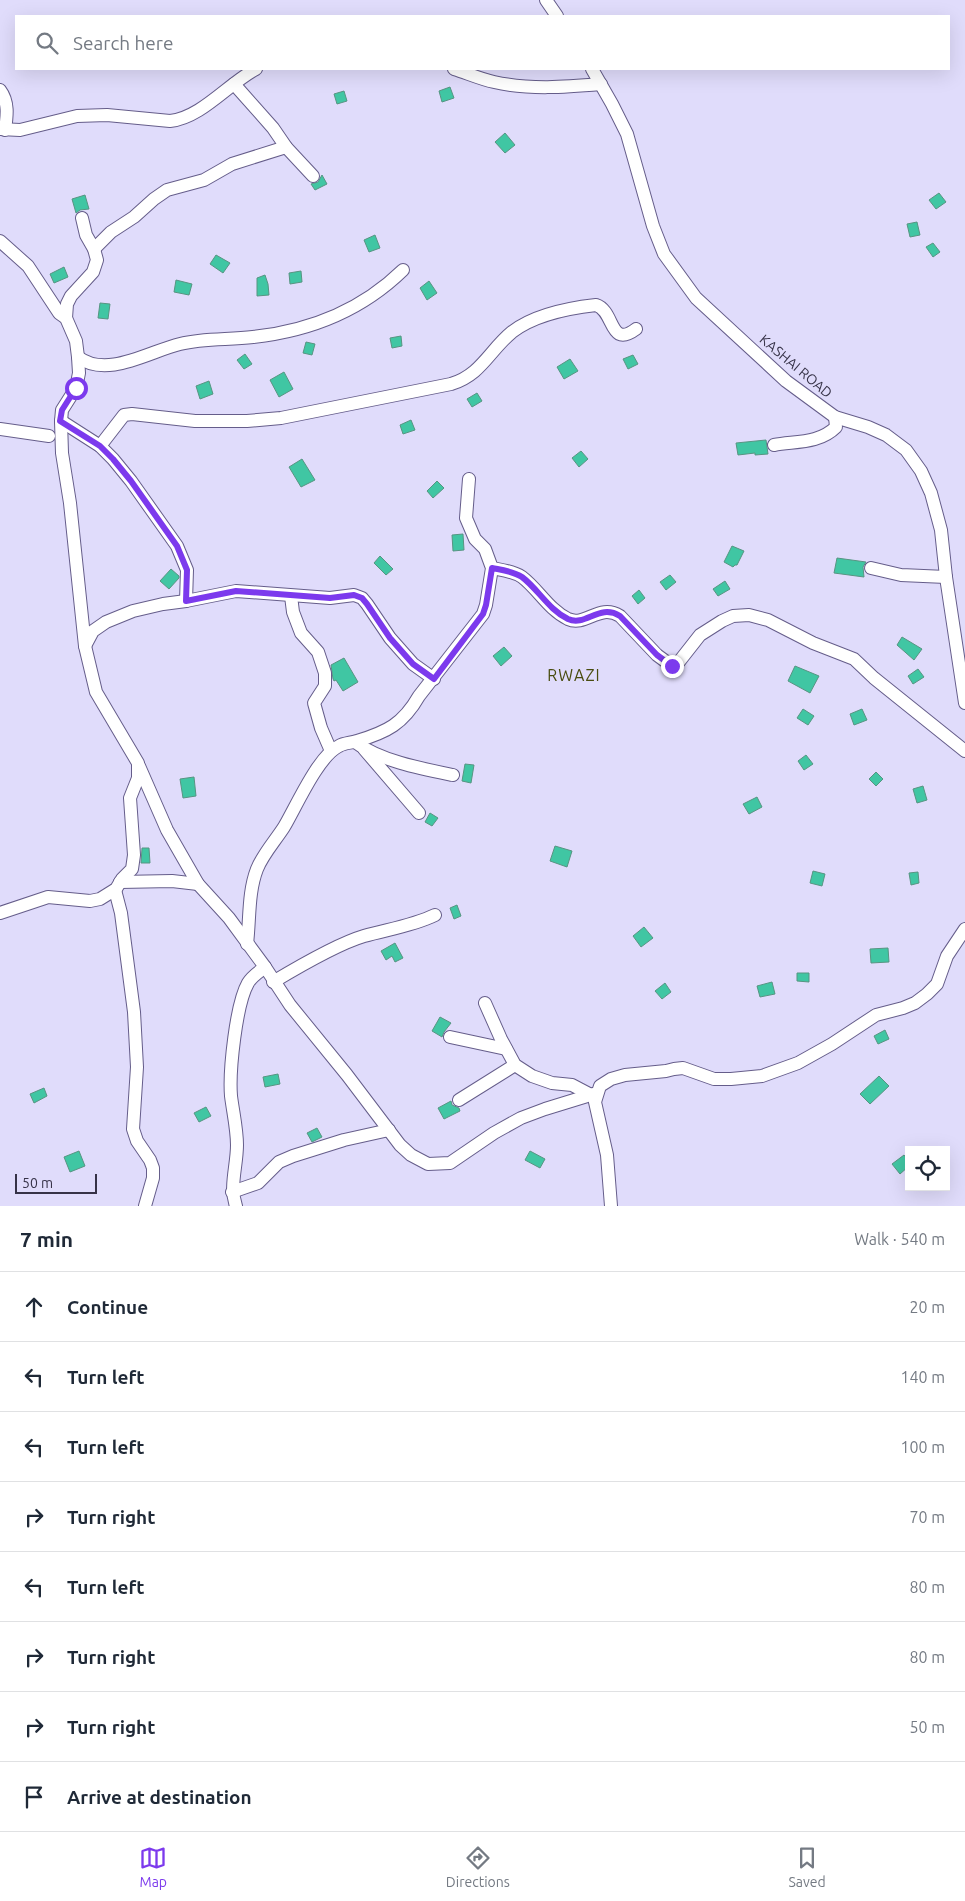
<!DOCTYPE html>
<meta charset="utf-8">
<style>
body{margin:0;font-family:Ubuntu,sans-serif;background:#f2f2f3;color:#1f2937}
.controls{position:absolute;right:15px;bottom:15px;display:grid;overflow:hidden;border-radius:0px;box-shadow:0 5px 20px #0002}
.controls button{width:45px;height:45px;display:grid;place-items:center;padding:0;border:0;border-bottom:1px solid #e0e1e3;background:#fff;color:#1f2937;font:25px sans-serif}
.scale{position:absolute;left:15px;bottom:12px;width:82px;box-sizing:border-box;padding-left:5px;border:2px solid #363247;border-top:0;font-size:14px;line-height:18px;white-space:nowrap;color:#363247;-webkit-text-stroke:4px #e0dcfb;paint-order:stroke}
.stop{position:absolute;width:15px;height:15px;margin:-11px;border:4px solid #7c3aed;border-radius:50%;background:#fff}
.stop.end{background:#7c3aed;border-color:#fff;box-shadow:0 1px 5px #0008}
.list{margin:0;padding:0;list-style:none}
h2{display:flex;justify-content:space-between;align-items:center;height:65px;margin:0;padding:0 20px;font-size:21px}
h2 small{font-size:16px;font-weight:400;color:#747a83}
.list li{display:grid;grid-template-columns:32px 1fr auto;gap:15px;align-items:center;box-sizing:border-box;height:70px;padding:0 20px;border-top:1px solid #e0e1e3}
.list b{display:block;font-size:19px;white-space:nowrap}
.list em{font-size:16px;font-style:normal;color:#747a83}
.icon{flex:none;width:28px;height:28px;fill:none;stroke:currentColor;stroke-width:2;stroke-linecap:round;stroke-linejoin:round}
.map{position:relative;flex:none;width:965px;height:1206px;overflow:hidden}
.search{position:absolute;background:#fff;box-shadow:0 5px 20px #0002;left:15px;right:15px;top:15px;height:55px;display:flex;align-items:center;gap:12px;box-sizing:border-box;padding:0 18px;border-radius:0px;color:#747a83;font-size:19px}
.sheet{height:625px;background:#fff}
nav{display:flex;justify-content:space-around;align-items:center;box-sizing:border-box;height:70px;border-top:1px solid #e0e1e3;background:#fff;font-size:14px;color:#747a83}
nav a{display:grid;justify-items:center;gap:2px}
nav .on{color:#7c3aed}
.map>svg:first-child{display:block}
</style>
<div class="map">
<svg width="965" height="1206" viewBox="0 0 965 1206">
<rect width="100%" height="100%" fill="#e0dcfb"/>
<g fill="#40c6a3" stroke="#579582">
<path d="M450 87 454 98 442 102 439 91Z"/>
<path d="M344 91 347 101 337 104 334 94Z"/>
<path d="M505 133 515 145 505 153 495 142Z"/>
<path d="M322 175 327 184 315 190 311 184 318 182Z"/>
<path d="M939 193 946 202 936 209 929 200Z"/>
<path d="M85 195 89 209 80 210 76 213 72 199Z"/>
<path d="M917 222 920 235 910 237 907 224Z"/>
<path d="M375 235 380 248 369 252 364 240Z"/>
<path d="M933 243 940 252 933 257 926 247Z"/>
<path d="M216 255 230 263 223 273 210 264Z"/>
<path d="M64 267 68 277 54 283 50 274Z"/>
<path d="M301 271 302 282 290 284 289 273Z"/>
<path d="M265 275 268 284 269 295 257 296V278Z"/>
<path d="M176 280 192 284 189 295 174 292Z"/>
<path d="M429 281 437 293 427 300 420 288Z"/>
<path d="M100 303 110 304 108 319 98 318Z"/>
<path d="M401 336 402 346 392 348 390 338Z"/>
<path d="M306 342 315 344 312 355 303 353Z"/>
<path d="M245 354 252 364 244 369 237 360Z"/>
<path d="M633 355 638 364 628 369 623 359Z"/>
<path d="M570 359 578 371 564 379 557 367Z"/>
<path d="M284 372 293 389 279 397 270 380Z"/>
<path d="M209 381 213 394 200 399 196 386Z"/>
<path d="M477 393 482 401 472 407 467 399Z"/>
<path d="M411 420 415 430 403 434 400 425Z"/>
<path d="M766 440 768 454 755 455V453L738 455 736 443Z"/>
<path d="M581 451 588 459 579 467 572 458Z"/>
<path d="M302 459 315 480 301 487 289 467Z"/>
<path d="M437 481 444 488 433 498 427 491Z"/>
<path d="M463 534 464 550 453 551 452 535Z"/>
<path d="M732 546 744 551 737 565H735L733 567 724 562Z"/>
<path d="M380 556 393 569 386 575 374 563Z"/>
<path d="M837 558 866 562 863 567 864 577 834 573Z"/>
<path d="M171 569 179 576V578L169 589 160 581Z"/>
<path d="M670 575 676 582 666 590 660 582Z"/>
<path d="M725 581 730 589 718 596 713 589Z"/>
<path d="M639 590 645 598 638 604 632 596Z"/>
<path d="M902 637 922 649 914 660 897 645Z"/>
<path d="M504 647 512 656 501 666 493 656Z"/>
<path d="M344 658 358 682 343 691 336 680 334 681 333 679 331 665Z"/>
<path d="M795 666 819 676 810 693 788 681Z"/>
<path d="M918 669 924 677 913 684 908 676Z"/>
<path d="M803 709 814 716 808 725 797 718Z"/>
<path d="M862 709 867 720 854 725 850 714Z"/>
<path d="M806 755 813 764 804 770 798 761Z"/>
<path d="M465 764 474 765 471 783 462 781Z"/>
<path d="M876 772 883 779 876 786 869 779Z"/>
<path d="M194 777 196 796 183 798 180 779Z"/>
<path d="M923 786 927 800 917 803 913 789Z"/>
<path d="M757 797 762 807 749 814 743 804Z"/>
<path d="M430 813 438 818 432 826 425 822Z"/>
<path d="M555 846 572 851 567 867 550 861Z"/>
<path d="M142 848H149L150 863H141Z"/>
<path d="M813 871 825 874 822 886 810 883Z"/>
<path d="M918 872 919 883 911 885 909 873Z"/>
<path d="M457 905 461 916 454 919 450 908Z"/>
<path d="M644 927 653 938 641 947 633 936Z"/>
<path d="M395 943 403 958 395 962 392 956 386 960 381 951Z"/>
<path d="M888 948 889 962 871 963 870 949Z"/>
<path d="M797 973H809V982L797 981Z"/>
<path d="M772 982 775 994 760 997 757 986Z"/>
<path d="M665 983 671 992 662 999 655 991Z"/>
<path d="M440 1017 451 1023 444 1032 442 1037 432 1031Z"/>
<path d="M885 1030 889 1039 878 1044 874 1036Z"/>
<path d="M278 1074 280 1084 265 1087 263 1077Z"/>
<path d="M879 1076 889 1086 870 1104 860 1094Z"/>
<path d="M44 1088 47 1096 34 1103 30 1094Z"/>
<path d="M451 1101 452 1105 459 1108 460 1111 444 1119 438 1108Z"/>
<path d="M206 1107 211 1116 199 1122 194 1113Z"/>
<path d="M317 1128 322 1137 312 1142 307 1133Z"/>
<path d="M79 1151 85 1166 70 1172 64 1157Z"/>
<path d="M530 1151 545 1159 540 1168 525 1160Z"/>
<path d="M904 1155 909 1161V1166L900 1174 892 1164Z"/>
</g>
<g fill="none" stroke-linecap="round" stroke-linejoin="round">
<g stroke="#655d8a" stroke-width="14">
<g id="minor">
<path d="M546 0 557 16"/>
<path d="M454 69C467 73 480 79 494 82 529 90 566 87 601 84"/>
<path d="M592 69 612 104 627 134 653 226 664 254 696 298 786 381 835 417 868 427 886 435 906 450 921 471 931 493 941 530 946 577 965 703"/>
<path d="M234 84 273 128 286 147 313 176"/>
<path d="M0 90C9 102 7 116 5 130"/>
<path d="M0 129 20 130 77 116 107 115 170 121C201 118 229 83 256 69"/>
<path d="M0 241 28 266 59 313 66 318 76 341 78 357 79 373 76 388 62 410 61 421 62 453 70 503 85 646 96 692 138 763V778L130 798 134 855 132 869 122 879 116 889 100 899 90 901 48 897 0 913"/>
<path d="M94 249 111 232 134 217 154 199 167 190 204 180 232 164 286 147"/>
<path d="M66 318 67 304 71 296 93 272 97 260 94 249 86 235 82 218"/>
<path d="M78 357C107 379 150 351 180 344 204 338 229 340 253 337 309 331 362 310 403 270"/>
<path d="M61 421 100 446 113 459 131 481 177 546 187 570 186 601"/>
<path d="M0 429 49 436"/>
<path d="M774 445C795 441 819 444 836 427L835 417"/>
<path d="M100 446 124 415 132 414 195 421H247L281 418 451 384C481 375 489 351 512 332 534 315 569 308 596 305 615 311 609 349 636 329"/>
<path d="M492 568C502 570 513 571 522 577 538 589 549 610 568 619 586 627 599 603 620 616L657 655 672 666 678 663 700 635 722 621 733 616 749 615 768 620 813 643 854 659 874 678 965 751"/>
<path d="M871 568 901 575 946 577"/>
<path d="M291 596 293 612 301 633 318 652 325 673V686L314 703 321 728 331 751"/>
<path d="M85 646 93 631 106 622 133 611 163 604 186 601 236 591 330 598 354 595 362 598 367 604 390 638 413 664 434 679"/>
<path d="M355 742C380 761 423 769 453 775"/>
<path d="M364 749 419 813"/>
<path d="M139 766 167 830 198 884 229 918 265 967 290 1005 347 1075 400 1145 411 1155 428 1164 450 1163 494 1133 521 1118 545 1109 597 1093"/>
<path d="M120 882 172 881 198 884"/>
<path d="M115 890 121 913 134 1012 137 1067 133 1129 137 1141 150 1160 153 1168V1178L145 1206"/>
<path d="M247 944C250 919 248 892 257 869 263 854 275 841 284 827 296 807 318 756 339 746 344 743 351 743 357 741 387 732 403 724 419 696L483 614 486 605 492 568 485 549 475 539 466 518 469 479"/>
<path d="M273 982C298 967 337 944 364 936 389 929 412 926 435 915"/>
<path d="M485 1003 501 1039 515 1065 532 1076 552 1083 572 1085 591 1095"/>
<path d="M450 1037 506 1049"/>
<path d="M459 1100 515 1065"/>
<path d="M232 1192 258 1183 279 1162 293 1156 344 1140 389 1130"/>
<path d="M236 1206C229 1187 237 1166 237 1145 237 1129 233 1112 231 1096 229 1071 236 1004 248 983 252 976 259 972 265 967"/>
<path d="M611 1206 607 1155 595 1102 600 1086 611 1079 625 1075 666 1071 674 1069 683 1068 714 1079H731L762 1076 798 1063 832 1044 876 1015 903 1008 915 1003 927 994 937 984 947 956 965 929"/>
</g>
</g>
<use href="#minor" stroke="#fff" stroke-width="12"/>
</g>
<g fill="none" stroke-linecap="round" stroke-linejoin="round">
<path stroke="#7c3aed" stroke-width="6" d="M76 388 62 410 60 421 100 446 113 459 131 481 177 546 187 570 186 601 236 591 330 598 354 595 362 598 367 604 390 638 413 664 434 679 483 614 486 605 492 568C502 570 513 571 522 577 538 589 549 610 568 619 586 627 599 603 620 616L657 655 672 666"/>
</g>
<g text-anchor="middle" stroke-width="4" stroke-linejoin="round" paint-order="stroke">
<g font-size="14" fill="#363247" stroke="#e0dcfb">
<text transform="translate(796 366) rotate(40)" y="5">KASHAI ROAD</text>
</g>
<g font-size="16" letter-spacing="1" fill="#494c0f" stroke="#e0dcfb">
<text x="574" y="681">RWAZI</text>
</g>
</g>
</svg>
<div class="controls">
<button><svg class="icon" aria-label="locate" viewBox="0 0 24 24"><circle cx="12" cy="12" r="6"/><path d="M12 2v4M12 18v4M2 12h4M18 12h4"/></svg></button>
</div>
<div class="scale">50 m</div>
<div class="stop" style="left:76px;top:388px"></div>
<div class="stop end" style="left:672px;top:666px"></div>
<div class="search"><svg class="icon" aria-label="search" viewBox="0 0 24 24"><circle cx="10" cy="10" r="6"/><path d="M15 15l6 6"/></svg>Search here</div>
</div>
<section class="sheet">
<h2>7 min<small>Walk · 540 m</small></h2>
<ul class="list">
<li><svg class="icon" aria-label="ahead" viewBox="0 0 24 24"><path d="M12 20V5M6 11l6-6 6 6"/></svg><div><b>Continue</b></div><em>20 m</em></li>
<li><svg class="icon" aria-label="left" viewBox="0 0 24 24"><path d="M17 20v-9H6M10 6l-5 5 5 5"/></svg><div><b>Turn left</b></div><em>140 m</em></li>
<li><svg class="icon" aria-label="left" viewBox="0 0 24 24"><path d="M17 20v-9H6M10 6l-5 5 5 5"/></svg><div><b>Turn left</b></div><em>100 m</em></li>
<li><svg class="icon" aria-label="right" viewBox="0 0 24 24"><path d="M7 20v-9h11M14 6l5 5-5 5"/></svg><div><b>Turn right</b></div><em>70 m</em></li>
<li><svg class="icon" aria-label="left" viewBox="0 0 24 24"><path d="M17 20v-9H6M10 6l-5 5 5 5"/></svg><div><b>Turn left</b></div><em>80 m</em></li>
<li><svg class="icon" aria-label="right" viewBox="0 0 24 24"><path d="M7 20v-9h11M14 6l5 5-5 5"/></svg><div><b>Turn right</b></div><em>80 m</em></li>
<li><svg class="icon" aria-label="right" viewBox="0 0 24 24"><path d="M7 20v-9h11M14 6l5 5-5 5"/></svg><div><b>Turn right</b></div><em>50 m</em></li>
<li><svg class="icon" aria-label="arrive" viewBox="0 0 24 24"><path d="M6 21V4h12l-3 4 3 4H6"/></svg><div><b>Arrive at destination</b></div></li>
</ul>
</section>
<nav>
<a class="on"><svg class="icon" aria-label="map" viewBox="0 0 24 24"><path d="M3 6l6-2 6 2 6-2v14l-6 2-6-2-6 2zM9 4v14M15 6v14"/></svg>Map</a>
<a><svg class="icon" aria-label="directions" viewBox="0 0 24 24"><path d="M12 3l9 9-9 9-9-9zM9 14v-3h6M13 9l2 2-2 2"/></svg>Directions</a>
<a><svg class="icon" aria-label="saved" viewBox="0 0 24 24"><path d="M7 4h10v16l-5-4-5 4z"/></svg>Saved</a>
</nav>
